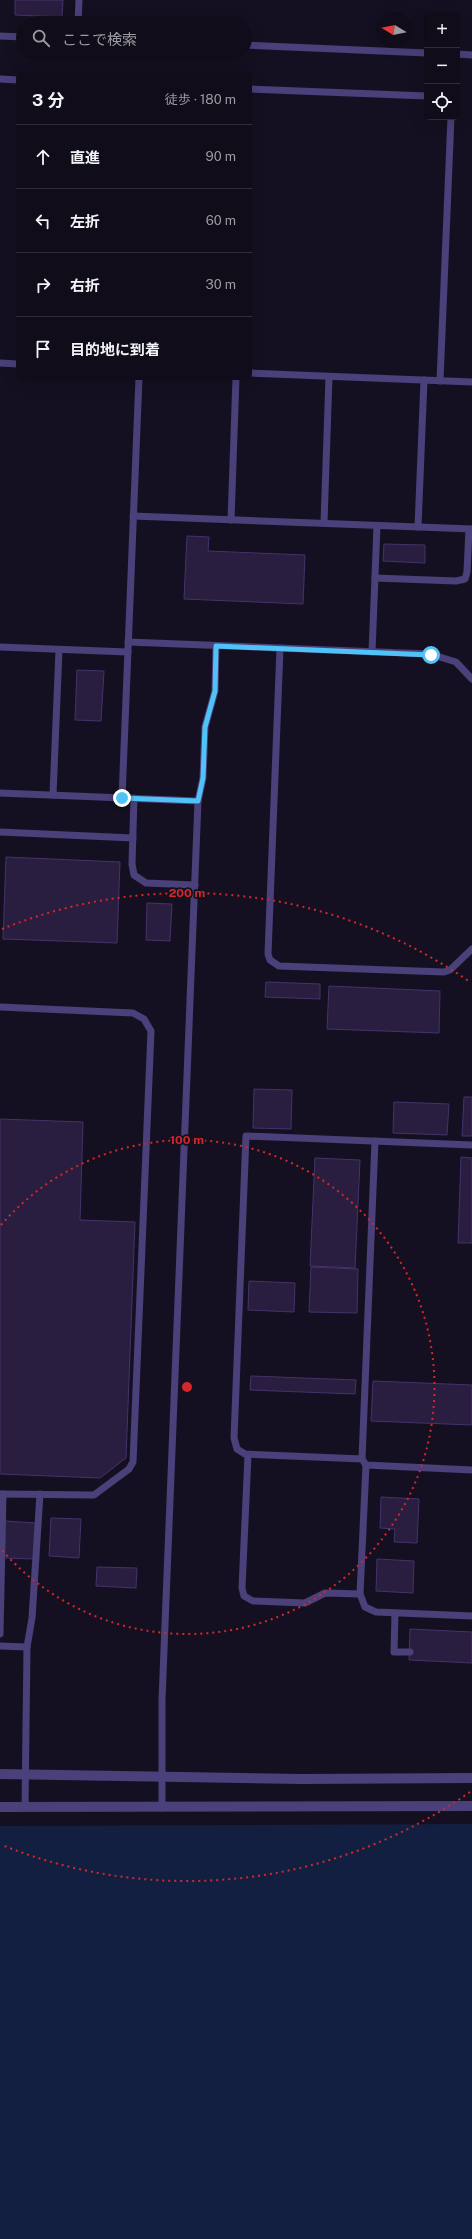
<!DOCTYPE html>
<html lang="ja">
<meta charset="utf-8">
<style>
body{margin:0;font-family:"Public Sans","Noto Sans JP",sans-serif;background:#191522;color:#f1f3f6}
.controls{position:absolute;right:12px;top:12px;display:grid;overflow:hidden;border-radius:6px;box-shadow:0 4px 16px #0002}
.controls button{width:36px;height:36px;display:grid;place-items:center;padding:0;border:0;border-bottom:1px solid #302c38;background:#100c19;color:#f1f3f6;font:20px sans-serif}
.compass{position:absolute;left:376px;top:12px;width:36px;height:36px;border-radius:50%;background:#100c19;box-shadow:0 4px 16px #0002;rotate:280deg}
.stop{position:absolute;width:12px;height:12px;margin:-9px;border:3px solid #4fc3f7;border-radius:50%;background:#fff}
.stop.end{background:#4fc3f7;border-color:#fff;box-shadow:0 1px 4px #0008}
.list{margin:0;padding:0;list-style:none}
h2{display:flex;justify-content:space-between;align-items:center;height:52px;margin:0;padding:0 16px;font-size:17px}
h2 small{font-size:13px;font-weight:400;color:#9c9ba2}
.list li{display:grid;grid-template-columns:26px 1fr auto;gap:12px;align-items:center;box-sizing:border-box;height:64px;padding:0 16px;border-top:1px solid #302c38}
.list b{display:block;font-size:15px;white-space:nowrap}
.list em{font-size:13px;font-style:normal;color:#9c9ba2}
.icon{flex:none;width:22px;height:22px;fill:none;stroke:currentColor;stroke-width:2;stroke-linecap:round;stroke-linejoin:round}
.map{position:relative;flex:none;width:472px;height:2239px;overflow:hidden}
.search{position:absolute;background:#100c19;box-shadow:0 4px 16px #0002;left:16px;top:16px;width:236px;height:44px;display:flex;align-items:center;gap:10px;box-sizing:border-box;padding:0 14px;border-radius:22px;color:#9c9ba2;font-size:15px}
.panel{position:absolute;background:#100c19;box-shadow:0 4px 16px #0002;left:16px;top:72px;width:236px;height:308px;border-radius:6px}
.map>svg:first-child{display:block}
</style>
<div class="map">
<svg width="472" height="2239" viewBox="0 0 472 2239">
<rect width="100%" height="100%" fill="#151021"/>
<path fill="#131f41" d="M472 1824V2239H0V1826Z"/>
<g fill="#291e3f" stroke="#443369">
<path d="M15 0H63L62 17 15 15Z"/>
<path d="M187 536 209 537 208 551 305 555 303 604 184 599Z"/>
<path d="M384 544 425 545V563L383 561Z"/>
<path d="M77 670 104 671 101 721 75 720Z"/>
<path d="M6 857 120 862 117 943 3 939Z"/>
<path d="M147 903 172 904 170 941 146 940Z"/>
<path d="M266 982 320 984V999L265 997Z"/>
<path d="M329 986 440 991 439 1033 327 1029Z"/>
<path d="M254 1089 292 1090 291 1129 253 1128Z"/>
<path d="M464 1097H472V1136H462Z"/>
<path d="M394 1102 449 1104 447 1135 393 1133Z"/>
<path d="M0 1119 83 1122 80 1220 135 1222 126 1458 100 1478 0 1474Z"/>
<path d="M461 1157 472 1158V1243H458Z"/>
<path d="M315 1158 360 1160 355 1268 310 1266Z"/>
<path d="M311 1267 358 1269 357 1313 309 1312Z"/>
<path d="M249 1281 295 1283 294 1312 248 1310Z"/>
<path d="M251 1376 356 1380 355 1394 250 1390Z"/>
<path d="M373 1381 472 1385V1425L371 1421Z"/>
<path d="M381 1497 419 1499 417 1543 394 1542 395 1529 380 1528Z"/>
<path d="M51 1518 81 1519 79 1558 49 1556Z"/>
<path d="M5 1521 36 1523 34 1557 31 1559 5 1558 3 1556Z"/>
<path d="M377 1559 414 1561 413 1593 376 1591Z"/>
<path d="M97 1567 137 1568 136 1588 96 1586Z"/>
<path d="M410 1629 472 1632V1663L409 1660Z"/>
</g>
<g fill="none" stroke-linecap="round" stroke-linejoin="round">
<g stroke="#4a407a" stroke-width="7">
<path d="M78 23 79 0"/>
<path d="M0 36 23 37"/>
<path d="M245 45 427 53"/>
<path d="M457 54 472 55"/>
<path d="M0 79 18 80"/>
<path d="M250 89 427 96"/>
<path d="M0 363 18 364"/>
<path d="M250 373 472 382"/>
<path d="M440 381 451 117"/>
<path d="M133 516 472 529"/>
<path d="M231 520 236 378"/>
<path d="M324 523 329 377"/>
<path d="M418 527 424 380"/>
<path d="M375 578 456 581 465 579 467 572 469 529"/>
<path d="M128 642 430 654 456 662 472 679"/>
<path d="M0 647 128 652"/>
<path d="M280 648 268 954 270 960 279 966 444 972 450 970 472 949"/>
<path d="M372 652 377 526"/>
<path d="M0 793 198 801 162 1700V1808"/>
<path d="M53 795 59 650"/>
<path d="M122 798 139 378"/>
<path d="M134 798 132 864 134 875 146 883 195 885"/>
<path d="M198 801 203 778 205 727 215 691 216 646"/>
<path d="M0 832 133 838"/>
<path d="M0 1007 133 1013 144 1019 151 1031 133 1462 129 1469 94 1495 0 1494"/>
<path d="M472 1145 246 1136 234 1438 237 1449 245 1454 362 1459 366 1465 472 1470"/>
<path d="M248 1455 242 1588 244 1596 253 1601 305 1603 325 1593 360 1594"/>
<path d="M362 1459 375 1141"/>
<path d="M366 1465 360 1594 365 1607 376 1612 472 1616"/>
<path d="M395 1613 394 1652H410"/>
<path d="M0 1634 3 1494"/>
<path d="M0 1646 27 1647"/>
<path d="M25 1808 27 1647 32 1618 40 1494"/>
</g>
<g stroke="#4a407a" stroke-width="10">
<path d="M0 1774 302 1779 472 1778"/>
<path d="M0 1807 472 1806"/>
</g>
</g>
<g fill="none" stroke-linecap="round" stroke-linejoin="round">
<path stroke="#4fc3f7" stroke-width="5" d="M122 798 198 801 203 778 205 727 215 691 216 646 431 655"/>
</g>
<g fill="none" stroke="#d62828" stroke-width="2" stroke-dasharray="2 4">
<path d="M1 1225A247 247 0 1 1 1 1549"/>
<path d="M470 1792A494 494 0 0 1 2 1845M2 929A494 494 0 0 1 470 982"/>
</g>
<circle cx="187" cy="1387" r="6" fill="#d62828" stroke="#151021" stroke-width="2"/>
<g font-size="12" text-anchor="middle" font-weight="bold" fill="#d62828" stroke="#151021" stroke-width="3.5" stroke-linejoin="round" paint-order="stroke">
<text x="187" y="897">200 m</text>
<text x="187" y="1144">100 m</text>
</g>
</svg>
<div class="controls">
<button>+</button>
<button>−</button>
<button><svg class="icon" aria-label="locate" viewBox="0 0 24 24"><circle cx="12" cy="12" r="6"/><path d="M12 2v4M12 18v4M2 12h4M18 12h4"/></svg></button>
</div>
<svg class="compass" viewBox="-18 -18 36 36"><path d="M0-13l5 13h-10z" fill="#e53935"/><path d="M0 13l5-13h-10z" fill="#9c9ba2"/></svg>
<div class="stop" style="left:431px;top:655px"></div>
<div class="stop end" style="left:122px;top:798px"></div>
<div class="search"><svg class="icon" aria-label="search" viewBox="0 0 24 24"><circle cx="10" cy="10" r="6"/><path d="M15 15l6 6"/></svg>ここで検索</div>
<section class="panel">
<h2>3 分<small>徒歩 · 180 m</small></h2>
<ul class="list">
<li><svg class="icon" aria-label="ahead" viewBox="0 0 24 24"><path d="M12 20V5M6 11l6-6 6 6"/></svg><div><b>直進</b></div><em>90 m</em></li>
<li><svg class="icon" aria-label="left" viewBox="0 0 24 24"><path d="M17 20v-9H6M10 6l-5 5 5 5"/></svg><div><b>左折</b></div><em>60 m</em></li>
<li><svg class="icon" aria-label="right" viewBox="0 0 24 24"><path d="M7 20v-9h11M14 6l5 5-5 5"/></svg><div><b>右折</b></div><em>30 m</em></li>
<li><svg class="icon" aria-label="arrive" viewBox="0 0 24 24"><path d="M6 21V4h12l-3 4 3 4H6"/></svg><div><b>目的地に到着</b></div></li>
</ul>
</section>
</div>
